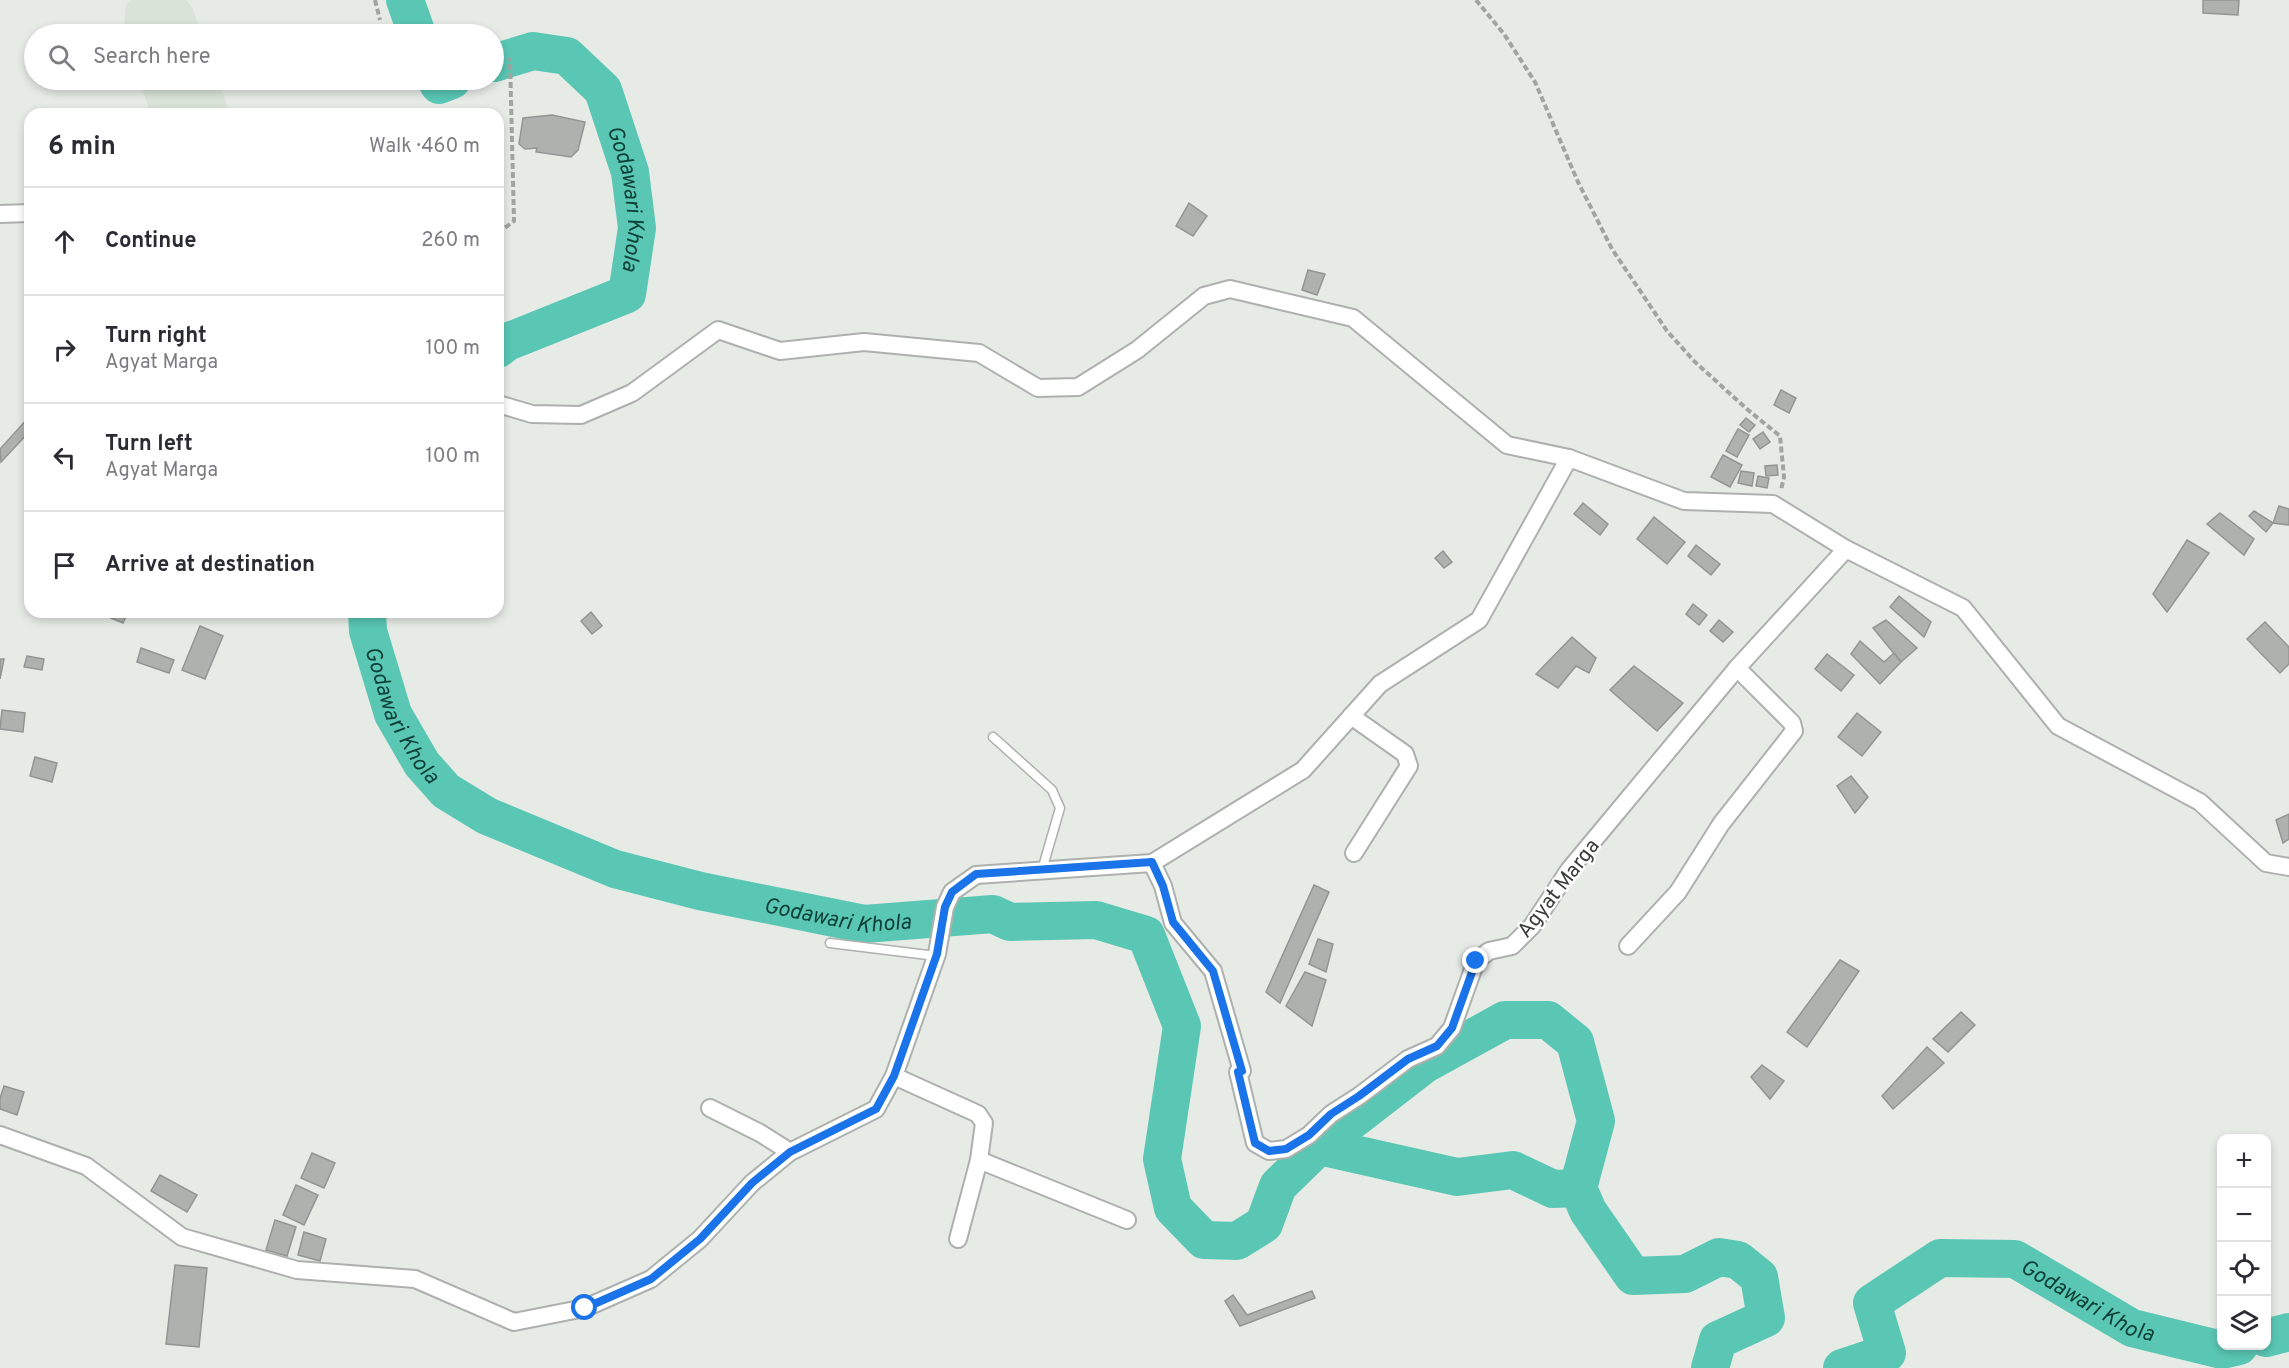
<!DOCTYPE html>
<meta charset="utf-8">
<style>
body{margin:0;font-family:Overpass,sans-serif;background:#f7f7f7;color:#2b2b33}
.controls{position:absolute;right:18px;bottom:18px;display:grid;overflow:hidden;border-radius:12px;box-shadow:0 3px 9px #0003}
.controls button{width:54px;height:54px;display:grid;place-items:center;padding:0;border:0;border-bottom:2px solid #e1e1e2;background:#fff;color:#2b2b33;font:30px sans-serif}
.stop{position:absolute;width:18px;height:18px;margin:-14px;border:4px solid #1a73e8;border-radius:50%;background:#fff}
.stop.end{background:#1a73e8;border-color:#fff;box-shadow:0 2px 6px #0008}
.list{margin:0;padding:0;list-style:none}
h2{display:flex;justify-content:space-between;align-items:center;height:78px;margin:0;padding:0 24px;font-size:26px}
h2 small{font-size:20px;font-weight:400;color:#7c7c81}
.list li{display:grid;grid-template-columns:39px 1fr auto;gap:18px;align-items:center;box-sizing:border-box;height:108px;padding:0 24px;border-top:2px solid #e1e1e2}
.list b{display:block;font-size:22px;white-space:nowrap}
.list p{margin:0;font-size:20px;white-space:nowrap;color:#7c7c81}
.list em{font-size:20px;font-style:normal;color:#7c7c81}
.icon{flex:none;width:33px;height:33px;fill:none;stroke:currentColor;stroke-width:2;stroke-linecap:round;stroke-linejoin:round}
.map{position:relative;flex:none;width:2289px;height:1368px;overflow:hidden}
.search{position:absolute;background:#fff;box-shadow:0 3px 9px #0003;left:24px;top:24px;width:480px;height:66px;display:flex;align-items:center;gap:15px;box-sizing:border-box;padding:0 21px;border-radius:33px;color:#7c7c81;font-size:22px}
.panel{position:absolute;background:#fff;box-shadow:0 3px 9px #0003;left:24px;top:108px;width:480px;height:510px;border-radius:18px}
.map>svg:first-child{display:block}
</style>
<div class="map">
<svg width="2289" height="1368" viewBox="0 0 2289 1368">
<rect width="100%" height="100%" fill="#e7ebe6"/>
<g fill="#d9e3d8">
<path d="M131 0H186L192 7 202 34H123L126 5Z"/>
<path d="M139 80H218L230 114H151Z"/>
</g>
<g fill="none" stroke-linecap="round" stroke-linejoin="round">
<g stroke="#5ac7b4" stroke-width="38">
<path d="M405 0 417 34"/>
<path id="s1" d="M494 63 533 51 567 56 603 90 630 172 637 228 627 294 507 342 498 349"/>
<path d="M436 80 439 85 452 80"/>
<path id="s2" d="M367 612 368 631 393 714 422 764 446 791 487 816 615 869 700 891 864 924 993 914 1010 922 1096 920 1146 935 1182 1026 1162 1159 1173 1208 1204 1240 1237 1241 1264 1224 1278 1186 1319 1146 1425 1064 1505 1020H1548L1575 1042 1596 1121 1578 1188 1588 1211 1633 1276 1685 1274 1719 1257 1738 1260 1759 1277 1766 1318 1718 1340 1710 1368"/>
<path d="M1319 1146 1457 1177 1513 1170 1553 1189 1578 1188"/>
<path d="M2266 1338 2289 1332"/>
<path id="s3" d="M1842 1368 1887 1353 1872 1303 1940 1258 2015 1259 2132 1328 2222 1350 2239 1346"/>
</g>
</g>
<g fill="#adb2af" stroke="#919693" stroke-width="1.5">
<path d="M2203 0H2239L2238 15 2203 13Z"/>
<path d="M552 115 585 122 578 150 571 157 536 152 537 148 525 149 519 144 523 118Z"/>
<path d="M1189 203 1207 216 1193 236 1176 226Z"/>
<path d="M1308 270 1325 274 1317 295 1302 290Z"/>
<path d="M1781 390 1796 398 1789 413 1774 405Z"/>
<path d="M28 418 30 420V431L1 462 0 449Z"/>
<path d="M1746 418 1755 425 1749 432 1740 425Z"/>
<path d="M1738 429 1749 435 1737 457 1726 451Z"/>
<path d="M1763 432 1770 442 1760 449 1753 439Z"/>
<path d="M1723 455 1742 465 1730 487 1711 477Z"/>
<path d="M1777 465 1778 475 1766 476 1765 466Z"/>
<path d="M1741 471 1754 473 1752 486 1738 483Z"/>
<path d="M1758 476 1769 478 1767 488 1756 486Z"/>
<path d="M1583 503 1608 524 1600 535 1574 514Z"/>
<path d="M2279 506 2289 509V525L2273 523Z"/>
<path d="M2254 511 2273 523 2266 532 2249 516Z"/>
<path d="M2220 513 2254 539 2244 555 2207 524Z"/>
<path d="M1654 517 1685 542 1667 564 1637 539Z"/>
<path d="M2187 540 2209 553 2167 612 2153 594Z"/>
<path d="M1696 545 1720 564 1711 575 1688 556Z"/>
<path d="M1443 551 1452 562 1444 568 1435 558Z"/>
<path d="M1899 596 1931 622 1924 637 1890 607Z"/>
<path d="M1693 604 1707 615 1699 625 1686 614Z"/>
<path d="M114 612H128L123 623 111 618Z"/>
<path d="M591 612 602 626 592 634 581 621Z"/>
<path d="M1719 620 1733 632 1723 642 1710 631Z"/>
<path d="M1886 620 1917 648 1901 662 1873 628Z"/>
<path d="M2265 622 2289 647V664L2280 673 2247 639Z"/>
<path d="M200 626 223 636 205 679 182 670Z"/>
<path d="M1572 637 1596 658 1589 673 1576 666 1558 688 1536 674Z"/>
<path d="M1860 641 1884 662 1894 653 1901 662 1880 684 1851 654Z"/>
<path d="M141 648 174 660 169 673 137 662Z"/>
<path d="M1827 654 1854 675 1841 691 1815 669Z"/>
<path d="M27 656 44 659 42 670 24 667Z"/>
<path d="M0 659H4L0 679Z"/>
<path d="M1634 666 1683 703 1657 731 1610 690Z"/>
<path d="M2 710 25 713 23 732 0 729Z"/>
<path d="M1857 713 1881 732 1862 756 1838 737Z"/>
<path d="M35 757 57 763 52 782 30 776Z"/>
<path d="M1851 776 1868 797 1855 813 1837 786Z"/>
<path d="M2289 814V839L2283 843 2276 820Z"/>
<path d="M1314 885 1329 892 1280 1003 1266 992Z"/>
<path d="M1318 939 1333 944 1326 972 1309 964Z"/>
<path d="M1840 960 1859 971 1807 1047 1787 1032Z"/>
<path d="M1305 972 1326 980 1312 1026 1286 1006Z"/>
<path d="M1961 1012 1975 1025 1948 1052 1933 1039Z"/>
<path d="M1927 1047 1944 1063 1893 1109 1882 1096Z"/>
<path d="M1762 1065 1784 1081 1770 1099 1751 1077Z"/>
<path d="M4 1086 24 1092 17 1115 0 1109V1098Z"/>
<path d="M312 1153 335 1163 324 1188 301 1178Z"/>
<path d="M160 1175 197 1195 187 1212 151 1191Z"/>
<path d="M296 1185 318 1195 304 1225 283 1215Z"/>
<path d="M275 1220 296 1227 287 1256 266 1250Z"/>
<path d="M304 1232 326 1239 320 1261 298 1255Z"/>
<path d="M175 1265 207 1268 199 1347 166 1344Z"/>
<path d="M1312 1291 1315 1298 1240 1326 1225 1301 1233 1295 1247 1315Z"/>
</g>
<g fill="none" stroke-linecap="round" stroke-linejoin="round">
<g stroke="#adb1ad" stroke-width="11">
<g id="lane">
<path d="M993 737 1052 790 1060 808 1042 870"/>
<path d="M830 943 936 956"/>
</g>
</g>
<g stroke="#adb1ad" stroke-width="20">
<g id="street">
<path d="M0 214 30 213"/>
<path d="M498 404 532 414 581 415 632 393 718 330 780 351 864 342 979 353 1038 388 1078 387 1137 350 1204 296 1230 289 1353 318 1507 445 1569 458 1684 501 1773 504 1846 549 1963 608 2058 726 2200 802 2266 863 2289 867"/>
<path d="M1351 716 1405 754 1409 766 1354 853"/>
<path d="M1152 863 1163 886 1173 923 1213 971 1242 1071 1238 1072 1255 1143 1269 1151 1286 1149 1309 1135 1331 1114 1359 1096 1408 1059 1437 1046 1452 1028 1476 961 1489 951 1512 946 1532 926 1569 870 1737 668 1846 549"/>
<path d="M1628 946 1678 892 1721 824 1794 731 1792 723 1737 668"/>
<path d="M894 1076 978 1114 984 1123 979 1160 958 1239"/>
<path d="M710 1108 760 1133 790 1152"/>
<path d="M0 1135 86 1166 182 1237 297 1270 415 1279 514 1322 585 1308 651 1279 700 1239 752 1183 790 1152 876 1109 894 1076 937 954 945 907 952 892 976 875 1152 863 1303 770 1380 684 1479 620 1569 458"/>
<path d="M979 1160 1127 1220"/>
</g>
</g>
<g stroke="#a1a4a1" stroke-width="4" stroke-dasharray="6 3" stroke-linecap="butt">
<path d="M375 0 380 20"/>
<path d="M1476 0 1504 34 1535 82 1578 182 1612 249 1667 331 1695 362 1748 410 1780 436 1784 477 1781 490"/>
<path d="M498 233 514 221 510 58"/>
</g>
<use href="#lane" stroke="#fff" stroke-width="8"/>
<use href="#street" stroke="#fff" stroke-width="16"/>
</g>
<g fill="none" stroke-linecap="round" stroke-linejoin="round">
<path stroke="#1a73e8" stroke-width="8" d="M585 1308 651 1279 700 1239 752 1183 790 1152 876 1109 894 1076 937 954 945 907 952 892 976 874 1152 862 1163 886 1173 922 1213 971 1242 1071 1238 1072 1255 1143 1269 1151 1286 1149 1309 1135 1331 1114 1359 1096 1408 1059 1437 1046 1452 1028 1476 961"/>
</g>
<g text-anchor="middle" stroke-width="4.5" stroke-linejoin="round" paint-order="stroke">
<g font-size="21" fill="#3b3d3b" stroke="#fff">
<text transform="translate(1558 888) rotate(-52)" y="7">Agyat Marga</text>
</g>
<g font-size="22" font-style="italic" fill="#0e4038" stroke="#fff">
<text dy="8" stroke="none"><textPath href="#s1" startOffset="237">Godawari Khola</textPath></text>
<text dy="8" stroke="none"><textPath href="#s2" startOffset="110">Godawari Khola</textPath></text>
<text dy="8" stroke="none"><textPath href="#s2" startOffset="614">Godawari Khola</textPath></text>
<text dy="8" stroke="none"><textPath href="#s3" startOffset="340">Godawari Khola</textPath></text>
</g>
</g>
</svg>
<div class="controls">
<button>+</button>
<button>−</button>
<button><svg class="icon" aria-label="locate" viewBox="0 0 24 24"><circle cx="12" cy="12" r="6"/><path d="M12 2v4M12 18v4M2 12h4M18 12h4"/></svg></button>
<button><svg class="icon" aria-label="layers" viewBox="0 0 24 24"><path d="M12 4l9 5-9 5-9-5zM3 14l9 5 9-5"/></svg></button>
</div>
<div class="stop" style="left:585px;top:1308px"></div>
<div class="stop end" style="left:1476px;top:961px"></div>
<div class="search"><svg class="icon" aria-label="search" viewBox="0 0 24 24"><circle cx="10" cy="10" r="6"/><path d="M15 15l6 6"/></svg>Search here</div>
<section class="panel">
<h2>6 min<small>Walk · 460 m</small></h2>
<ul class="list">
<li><svg class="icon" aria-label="ahead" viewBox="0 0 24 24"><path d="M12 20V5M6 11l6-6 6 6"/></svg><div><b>Continue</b></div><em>260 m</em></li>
<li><svg class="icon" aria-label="right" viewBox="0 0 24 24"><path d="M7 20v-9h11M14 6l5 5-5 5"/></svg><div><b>Turn right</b><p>Agyat Marga</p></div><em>100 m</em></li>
<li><svg class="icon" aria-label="left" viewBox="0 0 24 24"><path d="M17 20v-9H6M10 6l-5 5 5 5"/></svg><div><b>Turn left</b><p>Agyat Marga</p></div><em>100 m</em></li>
<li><svg class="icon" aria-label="arrive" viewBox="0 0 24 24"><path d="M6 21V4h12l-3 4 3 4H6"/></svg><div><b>Arrive at destination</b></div></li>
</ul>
</section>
</div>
